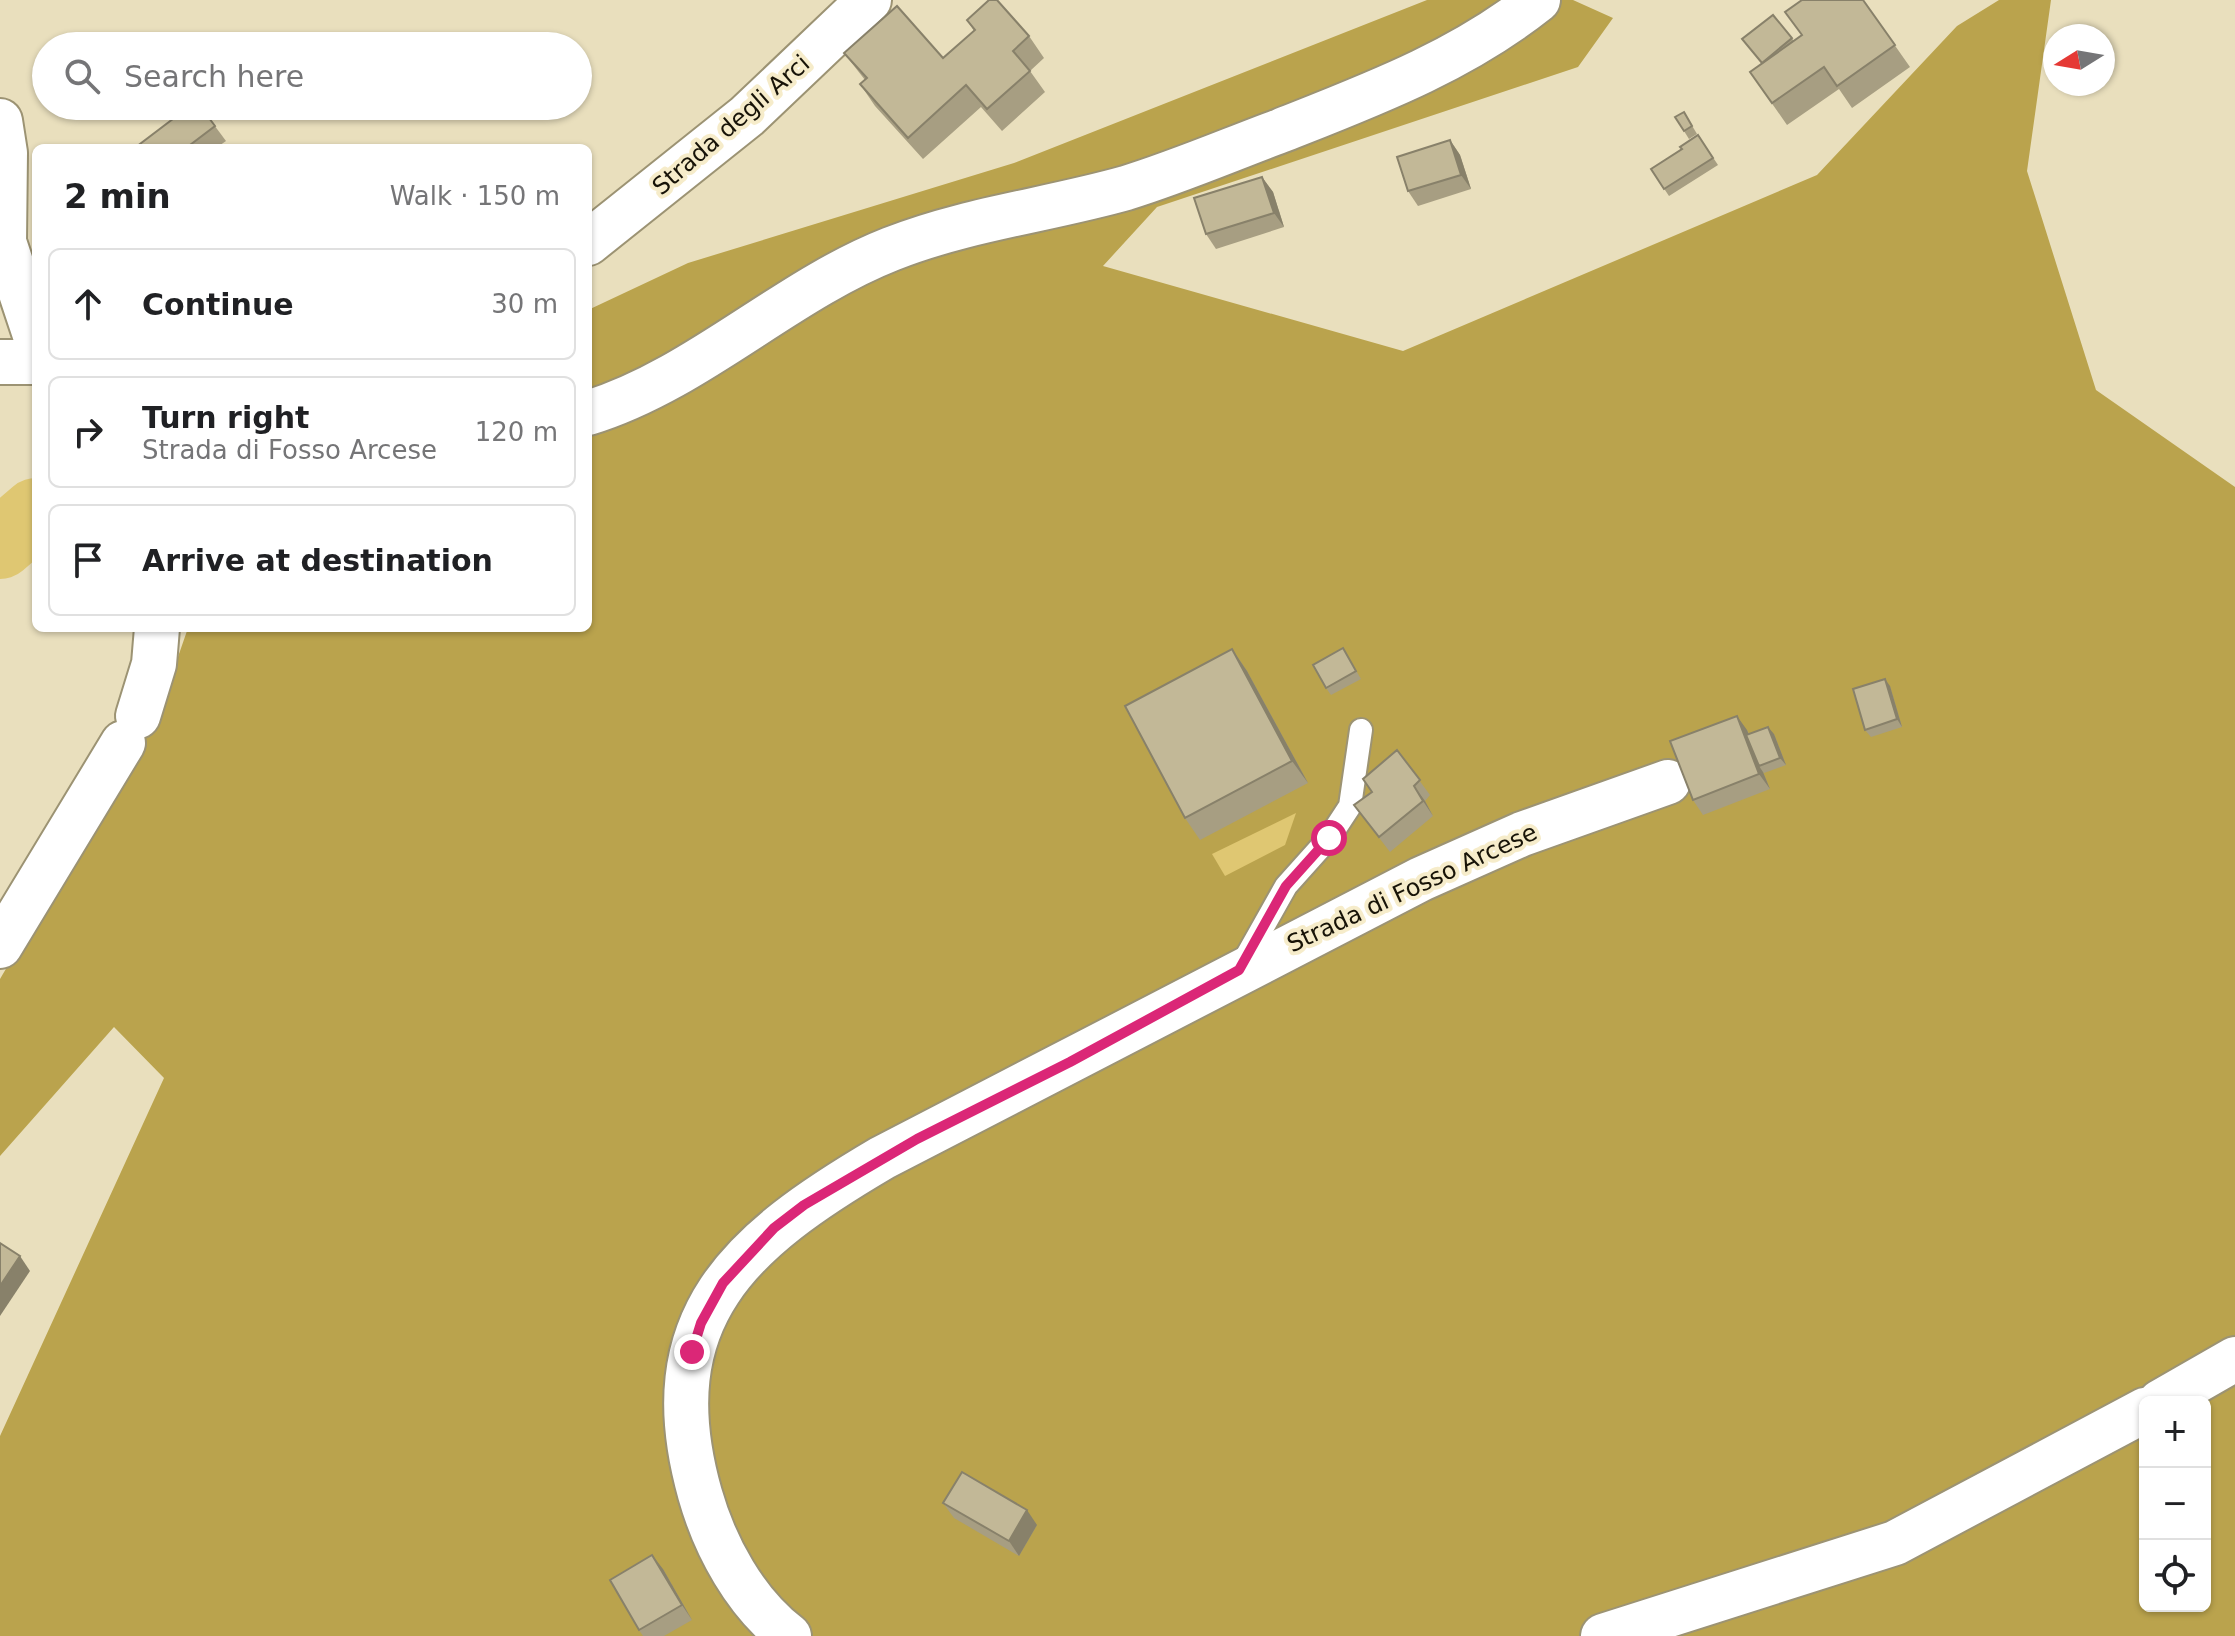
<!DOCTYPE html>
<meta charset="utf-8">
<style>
body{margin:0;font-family:"DejaVu Sans",sans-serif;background:#f2f2f2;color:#202124}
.controls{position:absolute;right:24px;bottom:24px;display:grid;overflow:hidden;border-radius:12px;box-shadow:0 2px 6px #0004}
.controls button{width:72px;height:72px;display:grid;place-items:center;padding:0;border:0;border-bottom:2px solid #e0e0e0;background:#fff;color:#202124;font:40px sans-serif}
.compass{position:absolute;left:2043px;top:24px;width:72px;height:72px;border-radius:50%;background:#fff;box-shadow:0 2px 6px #0004;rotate:259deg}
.stop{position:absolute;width:24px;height:24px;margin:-18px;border:6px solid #db2777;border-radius:50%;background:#fff}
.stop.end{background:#db2777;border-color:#fff;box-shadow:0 2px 8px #0008}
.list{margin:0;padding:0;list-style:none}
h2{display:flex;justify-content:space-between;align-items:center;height:104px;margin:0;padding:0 32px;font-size:34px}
h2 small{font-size:26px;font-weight:400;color:#757577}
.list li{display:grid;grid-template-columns:52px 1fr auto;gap:24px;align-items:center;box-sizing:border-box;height:112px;margin:0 16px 16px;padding:0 16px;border:2px solid #e0e0e0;border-radius:12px}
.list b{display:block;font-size:30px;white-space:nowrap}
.list p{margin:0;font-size:26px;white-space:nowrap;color:#757577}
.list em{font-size:26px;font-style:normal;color:#757577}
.icon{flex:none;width:44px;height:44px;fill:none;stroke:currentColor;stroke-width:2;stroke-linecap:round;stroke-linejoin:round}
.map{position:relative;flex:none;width:2235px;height:1636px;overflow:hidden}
.search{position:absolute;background:#fff;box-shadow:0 2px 6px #0004;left:32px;top:32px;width:560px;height:88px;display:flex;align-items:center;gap:20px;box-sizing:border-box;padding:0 28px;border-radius:44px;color:#757577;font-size:30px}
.panel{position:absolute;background:#fff;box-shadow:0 2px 6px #0004;left:32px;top:144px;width:560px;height:488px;border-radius:12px}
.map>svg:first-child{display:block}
</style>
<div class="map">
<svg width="2235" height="1636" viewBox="0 0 2235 1636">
<rect width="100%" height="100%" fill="#e9dfbd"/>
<path fill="#baa34d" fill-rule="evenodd" d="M1427 0H1573L1613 18 1578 67 1157 207 1103 266 1403 351 1817 175 1957 26 1999 0H2051L2027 171 2096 390 2235 487V1636H0V1436L164 1078 114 1027 0 1156V979L162 703 188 628H588V310L688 263 1014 163ZM2145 1402H2205V1606H2145Z"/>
<path fill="#dfc772" d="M1296 813 1285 845 1225 876 1212 854Z"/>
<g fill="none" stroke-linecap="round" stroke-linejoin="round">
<path stroke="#dfc772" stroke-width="70" d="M0 544 36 513"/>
<g stroke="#9c9373" stroke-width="26">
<path id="lane" d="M1241 966 1286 886 1329 838 1350 806 1361 730"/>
</g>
<g stroke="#9c9373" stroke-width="48">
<g id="street">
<path d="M588 243 747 116 869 0"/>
<path d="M588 413C698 379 784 291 891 249 967 219 1048 210 1126 188 1178 172 1229 150 1280 131 1371 95 1460 62 1538 0"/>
<path d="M2160 1402 2235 1359"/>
<path d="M789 1636C745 1602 715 1547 700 1494 650 1317 741 1241 882 1158L1421 879 1522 834 1668 782"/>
<path d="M1603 1636 1895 1543 2145 1410"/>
</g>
</g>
<g stroke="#9c9373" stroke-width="48">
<g id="secondary">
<path d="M0 121 5 153 4 242 36 338"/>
<path d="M0 362H36"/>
<path d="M138 716 154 664 157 628"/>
<path d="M0 946 123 743"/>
</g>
</g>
<use href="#lane" stroke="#fff" stroke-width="22"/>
<use href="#street" stroke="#fff" stroke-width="44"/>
<use href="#secondary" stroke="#fff" stroke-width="44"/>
</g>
<g fill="#a79e82">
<path d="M1863 0 1910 67 1852 108 1839 89 1787 125 1750 72 1761 64 1773 15 1794 41Z"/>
<path d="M967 20 1029 36 1044 58 1030 71 1045 92 1002 131 981 107 923 159 875 106 860 84 865 80 844 53 943 58 974 31Z"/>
<path d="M200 106 226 141 216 148H136Z"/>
<path d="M1684 112 1697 134 1689 139 1684 131Z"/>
<path d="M1698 135 1718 165 1669 196 1651 169 1682 149Z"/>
<path d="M1450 140 1460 155 1471 189 1418 206 1408 191Z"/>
<path d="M1262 177 1273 192 1284 227 1216 249 1206 234Z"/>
<path d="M1343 648 1361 679 1331 695 1326 688Z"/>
<path d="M1232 649 1247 671 1308 783 1200 840 1185 818Z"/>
<path d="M1890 686 1902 727 1871 737 1865 730Z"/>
<path d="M1747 730 1749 734H1774L1786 765 1764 773 1763 772 1770 789 1703 815 1693 800Z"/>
<path d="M1397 750 1430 795 1425 801 1433 816 1390 852 1354 805 1372 792Z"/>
<path d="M943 1503 1037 1525 1019 1556 954 1518Z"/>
<path d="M663 1569 692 1620 664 1636H643L639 1630Z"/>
</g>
<g fill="#88816a">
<path d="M1450 140 1460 155 1471 189 1461 175Z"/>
<path d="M1262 177 1273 192 1284 227 1274 213Z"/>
<path d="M1232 649 1247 671 1308 783 1292 761Z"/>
<path d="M1885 679 1890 686 1902 727 1897 719Z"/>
<path d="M1737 716 1747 730 1761 765 1759 766 1763 772 1770 789 1759 774Z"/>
<path d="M1768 727 1774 734 1786 765 1780 758Z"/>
<path d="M1414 786 1425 801 1433 816 1423 801Z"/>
<path d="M20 1256 30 1271 0 1316V1286Z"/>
<path d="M1027 1510 1037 1525 1019 1556 1009 1541Z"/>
<path d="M652 1555 663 1569 692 1620 682 1605Z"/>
</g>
<g fill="#c2b897" stroke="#88816a" stroke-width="2">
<path d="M989 0H997L1029 36 1013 51 1030 71 987 109 966 85 908 138 860 84 867 78 844 53 897 6 943 58 975 30 967 20Z"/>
<path d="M1802 0H1863L1895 45 1837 86 1824 67 1772 103 1750 72 1802 35 1785 12Z"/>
<path d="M1773 15 1792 38 1762 63 1742 39Z"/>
<path d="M190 106H200L215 126 186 148H136V147Z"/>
<path d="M1684 112 1692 126 1684 131 1675 117Z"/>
<path d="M1698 135 1713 158 1664 189 1651 169 1682 149 1680 147Z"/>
<path d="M1450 140 1461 175 1408 191 1397 157Z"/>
<path d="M1262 177 1274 213 1206 234 1194 198Z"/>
<path d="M1343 648 1356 671 1326 688 1313 665Z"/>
<path d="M1232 649 1292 761 1185 818 1125 706Z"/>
<path d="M1885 679 1897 719 1865 730 1853 689Z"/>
<path d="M1737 716 1759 774 1693 800 1670 741Z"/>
<path d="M1768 727 1780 758 1759 766 1746 735Z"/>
<path d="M1397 750 1420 780 1414 786 1423 801 1379 837 1354 805 1372 792 1363 779Z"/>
<path d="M0 1243 20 1256 0 1286Z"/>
<path d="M962 1472 1027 1510 1009 1541 943 1503Z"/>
<path d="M652 1555 682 1605 639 1630 610 1580Z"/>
</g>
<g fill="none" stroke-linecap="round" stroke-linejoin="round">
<path stroke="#db2777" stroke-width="10" d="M692 1352 701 1323 723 1283 774 1228 804 1205 917 1139 1070 1062 1239 970 1286 886 1329 838"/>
</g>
<g text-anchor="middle" stroke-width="8" stroke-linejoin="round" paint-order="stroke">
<g font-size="24" fill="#171307" stroke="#f6ecca">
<text transform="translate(731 125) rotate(-41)" y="8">Strada degli Arci</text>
<text transform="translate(1412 888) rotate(-25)" y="8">Strada di Fosso Arcese</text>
</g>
</g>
</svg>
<div class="controls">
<button>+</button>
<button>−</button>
<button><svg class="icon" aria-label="locate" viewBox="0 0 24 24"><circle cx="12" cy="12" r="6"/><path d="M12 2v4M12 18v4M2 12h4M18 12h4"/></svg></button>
</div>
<svg class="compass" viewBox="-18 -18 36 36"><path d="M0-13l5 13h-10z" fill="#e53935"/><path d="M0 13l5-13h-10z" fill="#757577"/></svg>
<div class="stop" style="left:1329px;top:838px"></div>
<div class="stop end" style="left:692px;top:1352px"></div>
<div class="search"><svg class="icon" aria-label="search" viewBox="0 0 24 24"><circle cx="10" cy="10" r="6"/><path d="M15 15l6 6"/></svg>Search here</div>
<section class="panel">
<h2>2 min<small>Walk · 150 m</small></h2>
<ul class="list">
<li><svg class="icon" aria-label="ahead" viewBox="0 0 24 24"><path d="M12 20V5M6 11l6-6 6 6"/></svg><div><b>Continue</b></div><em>30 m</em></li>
<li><svg class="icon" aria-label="right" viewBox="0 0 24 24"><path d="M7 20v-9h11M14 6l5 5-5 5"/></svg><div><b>Turn right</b><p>Strada di Fosso Arcese</p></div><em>120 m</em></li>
<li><svg class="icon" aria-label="arrive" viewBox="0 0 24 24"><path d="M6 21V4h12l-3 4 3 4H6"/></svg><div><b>Arrive at destination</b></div></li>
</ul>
</section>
</div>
